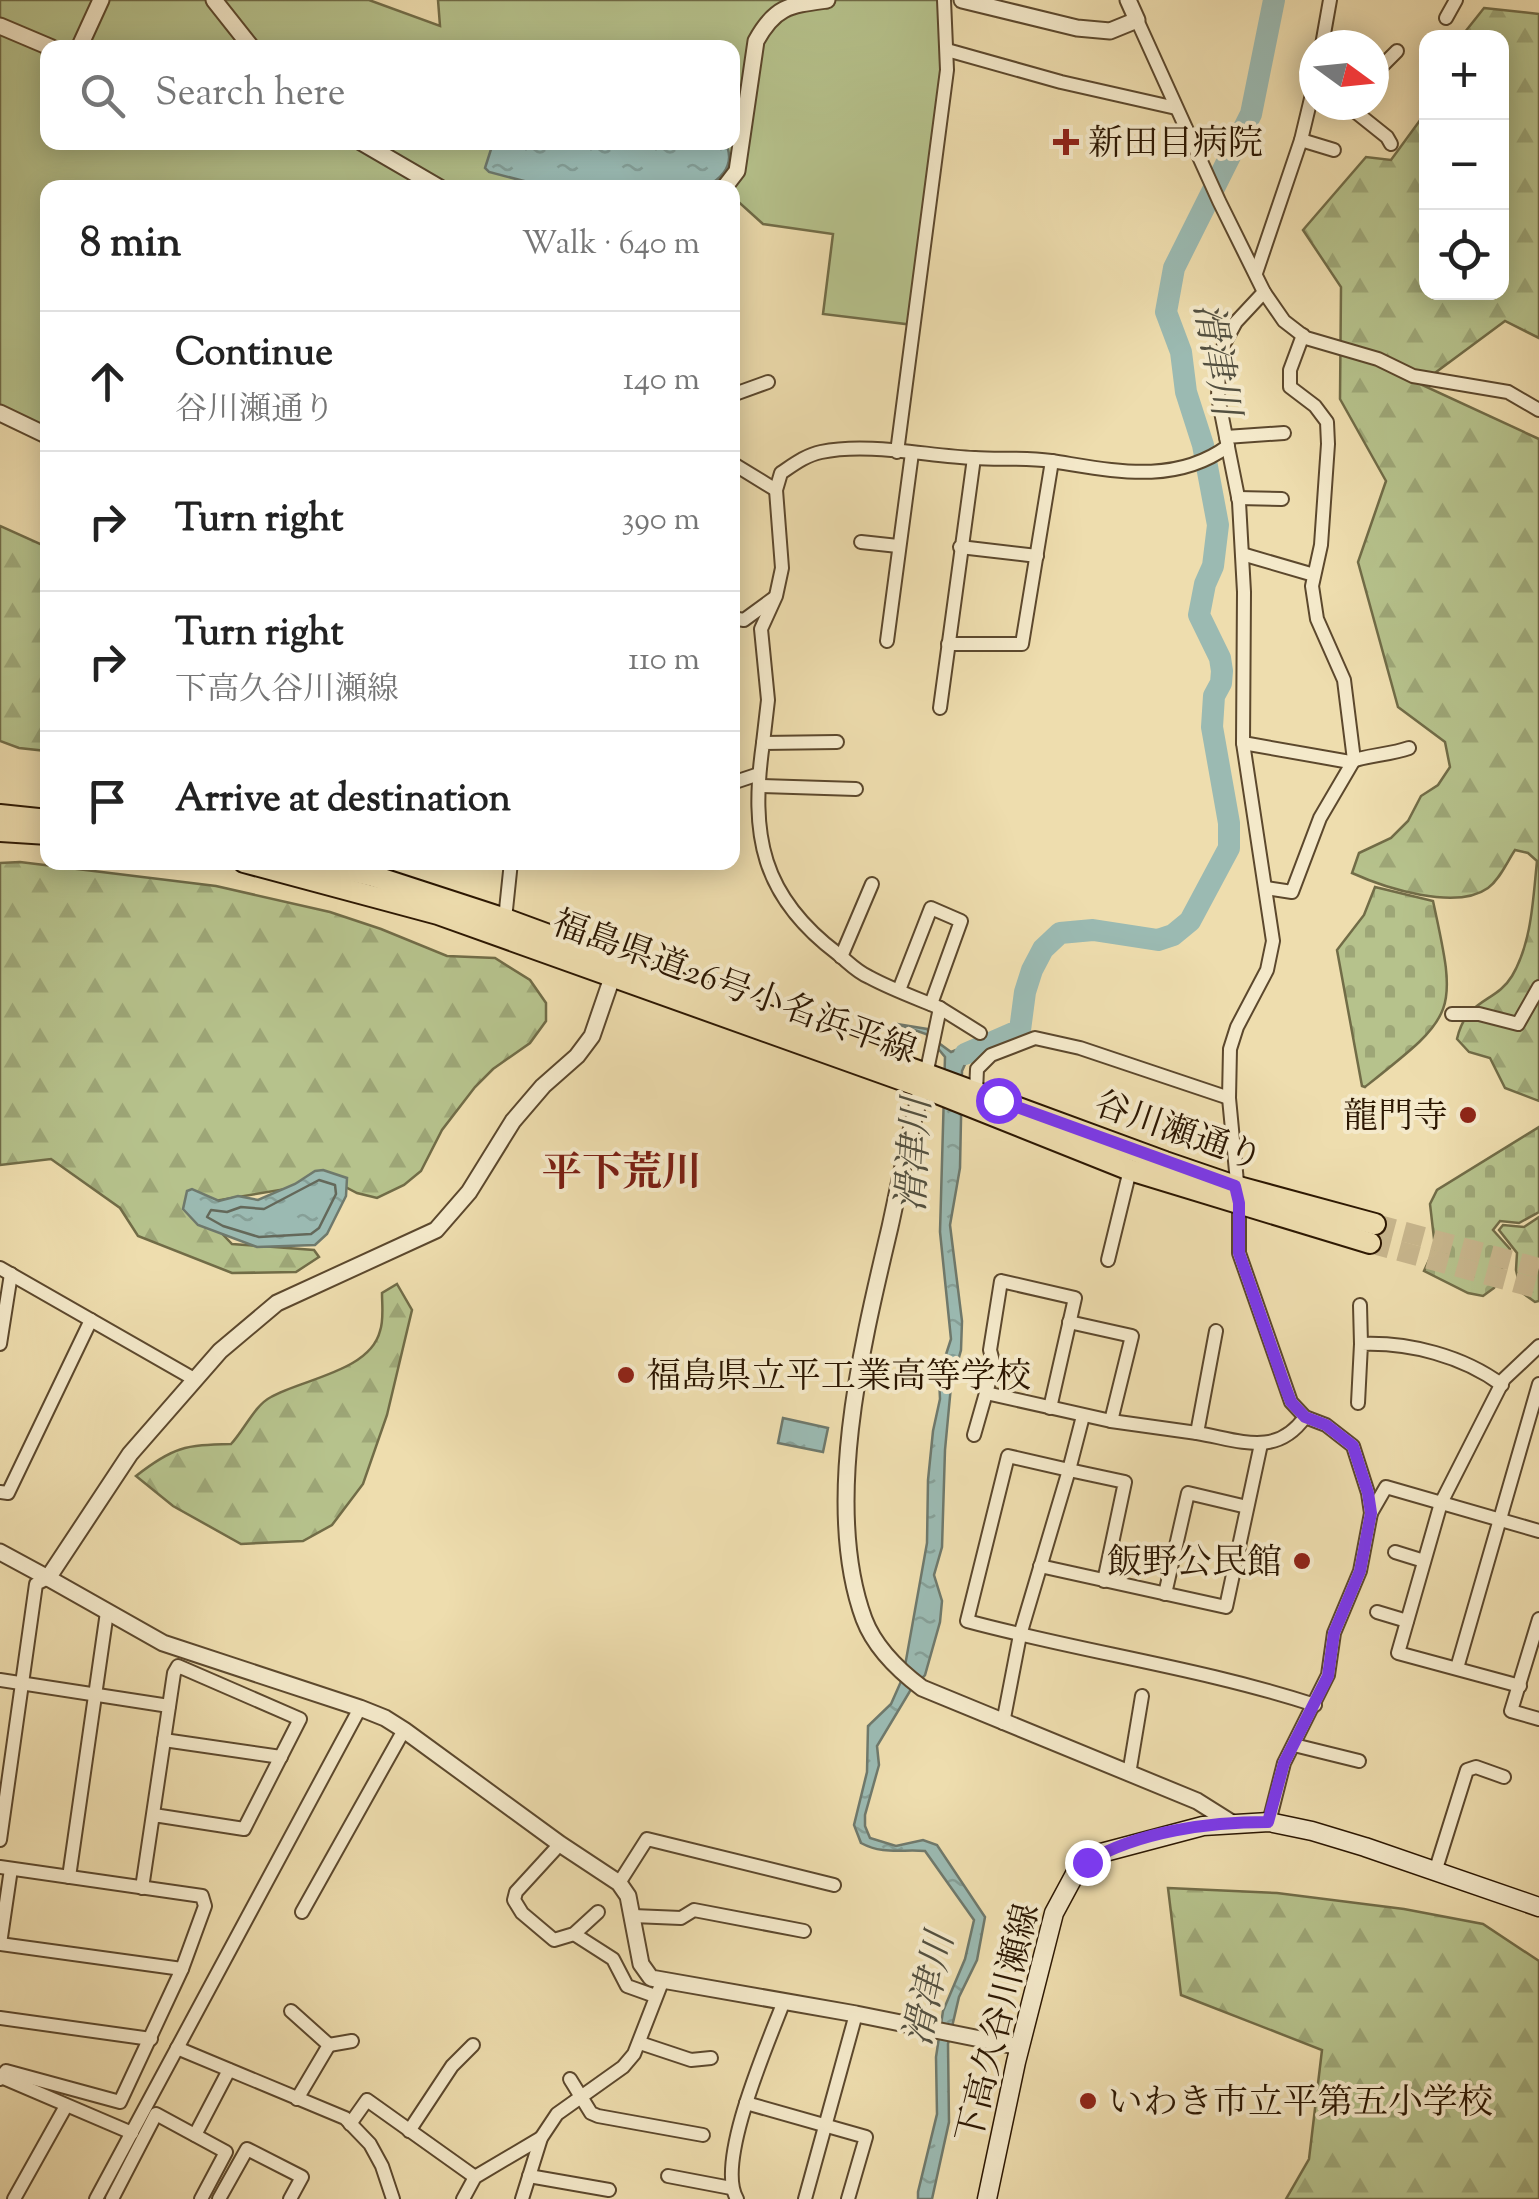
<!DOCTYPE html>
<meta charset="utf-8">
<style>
body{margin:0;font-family:"Sorts Mill Goudy","Noto Serif JP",serif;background:#f2f2f2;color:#222}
.controls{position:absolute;right:30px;top:30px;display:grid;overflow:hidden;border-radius:20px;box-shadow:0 5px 25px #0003}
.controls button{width:90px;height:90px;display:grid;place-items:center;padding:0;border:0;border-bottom:2px solid #e0e0e0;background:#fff;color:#222;font:50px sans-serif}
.compass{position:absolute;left:1299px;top:30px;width:90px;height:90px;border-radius:50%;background:#fff;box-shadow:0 5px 25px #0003;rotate:105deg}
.stop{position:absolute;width:30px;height:30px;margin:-22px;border:8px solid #7c3aed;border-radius:50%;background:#fff}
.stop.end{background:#7c3aed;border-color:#fff;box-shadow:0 2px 10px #0008}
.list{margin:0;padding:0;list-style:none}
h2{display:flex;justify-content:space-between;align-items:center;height:130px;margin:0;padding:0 40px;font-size:42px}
h2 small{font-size:32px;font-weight:400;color:#767676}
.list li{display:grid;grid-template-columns:65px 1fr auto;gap:30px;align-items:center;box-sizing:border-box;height:140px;padding:0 40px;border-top:2px solid #e0e0e0}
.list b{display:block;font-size:38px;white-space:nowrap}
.list p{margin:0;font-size:32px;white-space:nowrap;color:#767676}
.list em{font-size:32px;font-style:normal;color:#767676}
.icon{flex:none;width:55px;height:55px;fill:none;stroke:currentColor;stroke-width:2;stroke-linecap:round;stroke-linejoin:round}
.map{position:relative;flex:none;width:1539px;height:2199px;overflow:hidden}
.search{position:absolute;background:#fff;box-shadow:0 5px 25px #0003;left:40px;top:40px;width:700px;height:110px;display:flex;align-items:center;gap:25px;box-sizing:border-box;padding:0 35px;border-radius:20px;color:#767676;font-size:38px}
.panel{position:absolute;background:#fff;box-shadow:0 5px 25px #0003;left:40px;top:180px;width:700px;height:690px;border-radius:20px}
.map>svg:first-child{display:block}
</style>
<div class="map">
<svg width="1539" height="2199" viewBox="0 0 1539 2199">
<defs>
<pattern id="forest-firs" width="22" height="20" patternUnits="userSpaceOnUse" patternTransform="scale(2.5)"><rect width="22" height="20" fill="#b6c28c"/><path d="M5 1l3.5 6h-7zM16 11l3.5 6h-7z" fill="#9da677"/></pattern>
<pattern id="cemetery-stones" width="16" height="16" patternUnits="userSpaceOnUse" patternTransform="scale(2.5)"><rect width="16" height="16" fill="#b6c28c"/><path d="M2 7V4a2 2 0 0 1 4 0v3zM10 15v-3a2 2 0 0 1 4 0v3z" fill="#9da677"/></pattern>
<pattern id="water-ripples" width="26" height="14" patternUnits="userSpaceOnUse" patternTransform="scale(2.5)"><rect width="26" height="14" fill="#9bbab2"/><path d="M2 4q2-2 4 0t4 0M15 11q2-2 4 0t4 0" fill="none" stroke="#869f97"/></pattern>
</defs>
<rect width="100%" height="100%" fill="#eeddae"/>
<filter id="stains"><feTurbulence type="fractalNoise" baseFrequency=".002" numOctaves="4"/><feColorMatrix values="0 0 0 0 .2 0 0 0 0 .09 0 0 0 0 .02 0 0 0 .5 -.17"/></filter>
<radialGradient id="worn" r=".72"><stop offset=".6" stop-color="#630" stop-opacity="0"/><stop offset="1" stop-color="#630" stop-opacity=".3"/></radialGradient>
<g fill="url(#forest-firs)" stroke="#716c47" stroke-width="2.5">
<path d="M1484 8 1539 14V338L1505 321 1420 384 1539 439V1101L1505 1088 1490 1058 1469 1052 1457 1039C1466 998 1496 1003 1512 976 1532 942 1533 899 1537 861L1528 853 1515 850C1507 862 1500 879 1488 888 1456 911 1385 888 1352 873L1359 853 1391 838 1408 821 1421 796 1438 785 1450 767 1445 742 1398 707 1358 562 1386 481 1340 399 1341 287 1303 230 1366 157 1391 160 1426 112V292H1502V38L1461 37Z"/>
<path d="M0 526 47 547V751L19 748 0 741Z"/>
<path d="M20 862 216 886 330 912 381 929 447 956 495 958 530 980 546 1003V1021L530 1043 493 1069 475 1087 442 1130 421 1171 404 1185 377 1198 357 1193 334 1181 214 1201 209 1220 232 1244 314 1250 319 1257 296 1272 232 1273 138 1236 120 1208 51 1159 0 1165V863Z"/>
<path d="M1539 1217V1301L1535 1302 1521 1292 1516 1270 1517 1253 1499 1230 1503 1225 1524 1227Z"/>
<path d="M397 1284 412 1310 387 1415 363 1484 332 1525 303 1541 241 1544 173 1506 136 1476C173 1447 185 1445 231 1444 244 1430 255 1405 271 1397 303 1379 370 1371 380 1331 384 1320 382 1305 382 1293Z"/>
<path d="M1168 1888 1277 1893 1404 1909 1483 1924 1539 1961V2199H1286L1309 2159 1322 2050 1181 1995Z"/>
</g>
<g fill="url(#cemetery-stones)" stroke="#716c47" stroke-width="2.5">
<path d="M1375 887 1433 901C1458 1015 1457 1014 1365 1087L1362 1086 1337 950 1364 915Z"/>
<path d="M1539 1127V1212L1519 1223 1500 1221 1493 1230 1510 1249 1494 1288 1483 1296 1468 1293 1424 1271 1435 1247 1430 1204 1437 1190Z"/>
</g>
<path fill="#b6c28c" stroke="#716c47" stroke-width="2.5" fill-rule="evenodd" d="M0 0H369L440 26 438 0H944L947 50 914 325 823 314 833 234 763 224 733 197 732 188H48L47 436 0 413ZM48 48H732V142H48Z"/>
<g fill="url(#water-ripples)" stroke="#6f796c" stroke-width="2.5">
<path d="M725 142C736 163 724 177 706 187H547L489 172 485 168 493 143Z"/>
<path d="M897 1024 927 1029 936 1041 951 1052 987 1038 993 1048 966 1062 962 1071 960 1168 950 1225 962 1321 961 1350 951 1386 945 1450 942 1547 934 1575 942 1601 940 1622 925 1675 910 1691 877 1746 879 1765 865 1815V1826L870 1838 896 1846 923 1840 937 1845 985 1917 977 1960 959 1997 948 2044 949 2122 932 2199H918V2192L937 2114 936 2057 943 2011 965 1959 974 1920 925 1851C902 1849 883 1855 861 1843L854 1825 867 1772 868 1726 891 1704 903 1677 927 1543 928 1480 933 1431 940 1399 939 1376 951 1339 940 1232 945 1057 926 1034Z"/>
<path d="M323 1170 347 1178 346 1196 327 1234 315 1245 257 1247 198 1225 183 1209 187 1191 192 1189 219 1201 238 1196 258 1200 295 1184 315 1171Z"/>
<path d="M783 1418 828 1428 823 1452 778 1443Z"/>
</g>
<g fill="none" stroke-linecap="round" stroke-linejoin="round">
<path stroke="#64685a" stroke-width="2.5" d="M319 1180 335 1185 336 1194 319 1228 311 1234 259 1237 223 1226 207 1217 211 1210 227 1212 241 1207 264 1209Z"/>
<path stroke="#9bbab2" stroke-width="22" d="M965 1054 1020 1030 1025 992 1032 970 1043 949 1060 933 1093 930 1158 940 1173 935 1190 921 1229 848V823L1212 727 1214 696 1221 683 1222 671 1220 658 1199 615 1205 584 1213 566 1218 525 1203 445 1186 392 1181 352 1166 312 1174 268 1251 114 1274 0"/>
<g stroke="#c7b58c" stroke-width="20" stroke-dasharray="20 10" stroke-linecap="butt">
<path d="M1375 1224 1539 1268"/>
<path d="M1370 1243 1539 1289"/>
</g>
<g stroke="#5c482d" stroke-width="16">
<g id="minor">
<path d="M1446 18 1456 0"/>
<path d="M1137 20 1219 201 1264 292 1284 321 1306 338 1378 359 1413 376 1508 392 1539 410"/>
<path d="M1322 45 1330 0"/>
<path d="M947 50 1061 82 1176 108"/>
<path d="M1374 63 1382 66 1397 51"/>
<path d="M1347 105 1387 137 1391 144"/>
<path d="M1301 140 1334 150"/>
<path d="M1256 273 1301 140 1314 86"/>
<path d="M1264 292 1236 322 1224 344 1219 366 1218 397 1239 502 1244 592 1243 743 1273 941 1267 970 1237 1027 1230 1049 1229 1098 1239 1203V1253L1291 1402 1305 1417 1326 1425 1353 1446 1368 1493 1371 1513 1360 1571 1334 1633 1328 1675 1284 1763 1269 1822"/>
<path d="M732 395 768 382"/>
<path d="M1226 437 1284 433"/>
<path d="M897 452 947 70 944 0"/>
<path d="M732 463 776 490"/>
<path d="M1238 498 1282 499"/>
<path d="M861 542 898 546"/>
<path d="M960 547 1037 556"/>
<path d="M1242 554 1314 575"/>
<path d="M732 618 744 620 774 598"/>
<path d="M887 641 912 453"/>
<path d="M948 644H1022L1052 461"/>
<path d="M940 708 974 458"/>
<path d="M837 742 763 743C750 835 761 896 838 954 848 962 857 972 869 977 891 989 916 998 940 1008L926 1075"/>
<path d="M763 743 768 700 761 629 776 596 782 568 776 490 781 473C793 465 806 455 821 452 868 442 927 456 974 458 1000 460 1025 457 1051 461 1111 470 1174 486 1228 446"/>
<path d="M1243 743 1350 762C1365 755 1390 755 1409 748"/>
<path d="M732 783 759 774"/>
<path d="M759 786 856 789"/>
<path d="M1266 888 1292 892 1320 818 1354 760 1344 680 1317 619 1312 586 1321 545 1328 444 1327 422 1315 406 1290 387V370L1303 335"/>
<path d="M505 919 511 862"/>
<path d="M841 957 872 884"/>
<path d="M899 990 931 908 961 921 931 1004"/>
<path d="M940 1008 980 1033"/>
<path d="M1452 1014H1479L1518 1024 1539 987"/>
<path d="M976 1092 977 1069 991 1055 1035 1038 1080 1048 1229 1098"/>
<path d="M1108 1260 1130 1170"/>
<path d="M0 1268 194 1379"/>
<path d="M1360 1305 1361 1344"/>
<path d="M1069 1322 1132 1336 1111 1421"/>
<path d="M1216 1331 1197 1433C1239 1440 1276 1458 1305 1417"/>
<path d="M0 1344 11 1274"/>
<path d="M986 1393 1111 1421 1197 1433"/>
<path d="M1358 1403 1361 1344C1409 1342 1463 1356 1502 1385"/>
<path d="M1083 1416 1069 1470 1008 1456 967 1621C1082 1652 1201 1668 1315 1705"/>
<path d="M974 1435 994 1365 990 1350 1001 1281 1075 1298 1050 1408"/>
<path d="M0 1492 8 1493 91 1320"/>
<path d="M1371 1513 1386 1487 1539 1531"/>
<path d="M1395 1552 1424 1561"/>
<path d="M1040 1566 1226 1607 1261 1444"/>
<path d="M1165 1594 1188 1493 1247 1507"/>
<path d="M1377 1612 1407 1621"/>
<path d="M1539 1619 1511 1711 1539 1719"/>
<path d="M1457 1668 1539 1384"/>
<path d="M0 1680 169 1706"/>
<path d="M1520 1686 1398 1653 1441 1503 1504 1379 1539 1346"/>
<path d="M1003 1723 1020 1635 1069 1470 1125 1482 1104 1581"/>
<path d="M164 1740 281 1757"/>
<path d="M1294 1745 1359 1761"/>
<path d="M1129 1774 1142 1696"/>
<path d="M0 1840 36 1584 48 1578"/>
<path d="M560 1844 516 1892 514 1900 522 1913 554 1940 574 1934 598 1912"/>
<path d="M0 1867 202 1896 205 1906 182 1969 120 2102 6 2071 0 2079"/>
<path d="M1435 1872 1467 1770 1476 1767 1504 1777"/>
<path d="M69 1877 107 1612"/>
<path d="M619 1883 647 1839 834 1885"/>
<path d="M142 1888 174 1673 178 1666 300 1719 244 1829 154 1815"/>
<path d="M302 1912 404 1730"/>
<path d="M633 1916 681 1918 694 1910 804 1931"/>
<path d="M574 1934 613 1959 627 1986 655 1996"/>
<path d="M0 1944 182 1969"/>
<path d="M0 1944 11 1869"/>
<path d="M291 2011 329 2045 297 2099"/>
<path d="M0 2018 151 2039"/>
<path d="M640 2043 691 2060 711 2058"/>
<path d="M329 2045 352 2041"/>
<path d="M177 2048 345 2118 370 2144 382 2166 393 2199"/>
<path d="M1 2077 132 2133"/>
<path d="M570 2079 591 2113 598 2116 703 2135"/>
<path d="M746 2103 866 2137 848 2199"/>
<path d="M350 2124 367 2100 475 2177"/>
<path d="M409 2131 452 2066 473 2045"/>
<path d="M195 2135 229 2070"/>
<path d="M529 2176 609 2190"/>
<path d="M668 2176 731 2188"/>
<path d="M14 2199 66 2106"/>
<path d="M96 2199 360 1708"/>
<path d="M112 2199 156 2114 226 2152 201 2199"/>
<path d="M219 2199 247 2149 302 2177 290 2199"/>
<path d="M463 2199 475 2177 541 2138"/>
<path d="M522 2199 541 2138 557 2114 623 2067 634 2054 662 1982"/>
<path d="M737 2199C715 2162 769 2041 784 2001"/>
<path d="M805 2199 856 2014"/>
</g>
</g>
<g stroke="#5c482d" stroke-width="19">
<g id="tertiary">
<path d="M214 0 252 48"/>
<path d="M962 0 1077 28 1110 31 1137 20 1128 0"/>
<path d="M0 26 52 48"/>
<path d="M79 48 101 0"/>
<path d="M361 142 440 188"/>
<path d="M724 188 737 171 756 41C775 6 790 5 827 0"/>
<path d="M0 413 48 436"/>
<path d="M925 1078C910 1126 901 1177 890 1227 863 1341 822 1505 864 1619 875 1648 898 1670 922 1688L1197 1801 1232 1823"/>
<path d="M0 1552 48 1578 130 1454 220 1351 277 1303 436 1230 469 1192 513 1121 543 1086 577 1056 592 1036 615 969"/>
<path d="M48 1578 163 1643 360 1708 385 1718 404 1730 560 1844 619 1883 628 1896 641 1964 651 1978 856 2014 1020 2047"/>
</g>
</g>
<g stroke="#2c1702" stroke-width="21">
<path id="secondary" d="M987 2199 1016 2062 1054 1913 1075 1874 1101 1853 1203 1826 1269 1822 1312 1831 1365 1847 1539 1907"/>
</g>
<g stroke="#2c1702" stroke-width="24">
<g id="primary">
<path d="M0 815 48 820"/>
<path d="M0 831 48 834"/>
<path d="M244 862 438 914 922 1087 1130 1170 1370 1243"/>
<path d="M314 862 373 876 505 919 1165 1162 1235 1186 1375 1224"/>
</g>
</g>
<use href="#minor" stroke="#f4e9ca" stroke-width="12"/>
<use href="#tertiary" stroke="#f4e9ca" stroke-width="15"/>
<use href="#secondary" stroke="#f4e9ca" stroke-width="18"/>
<use href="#primary" stroke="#eeddae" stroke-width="20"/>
</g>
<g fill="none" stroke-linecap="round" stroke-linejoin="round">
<path stroke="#7c3aed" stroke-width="12" d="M998 1100 1235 1186 1239 1203V1253L1286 1389 1291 1402 1305 1417 1326 1425 1353 1446 1368 1493 1371 1513 1360 1571 1334 1633 1328 1676 1284 1763 1268 1822C1210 1822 1139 1831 1087 1862"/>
</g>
<g fill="#8f2418" stroke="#f4e9ca" stroke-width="4">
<path d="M1061 127h10v10h10v10h-10v10h-10v-10h-10v-10h10z"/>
<circle cx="1468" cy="1115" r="10"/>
<circle cx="626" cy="1375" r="10"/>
<circle cx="1302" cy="1561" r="10"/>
<circle cx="1088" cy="2101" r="10"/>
</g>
<g text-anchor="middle" stroke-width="8" stroke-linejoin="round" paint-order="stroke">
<g font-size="35" fill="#2c1702" stroke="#f4e9ca" text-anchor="start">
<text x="1088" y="154">新田目病院</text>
<text x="1448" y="1127" text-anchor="end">龍門寺</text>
<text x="646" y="1387">福島県立平工業高等学校</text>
<text x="1282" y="1573" text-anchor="end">飯野公民館</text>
<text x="1108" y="2113">いわき市立平第五小学校</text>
</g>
<g font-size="35" fill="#2c1702" stroke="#f4e9ca">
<text transform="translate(735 986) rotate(20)" y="12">福島県道26号小名浜平線</text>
<text transform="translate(1179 1130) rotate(19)" y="12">谷川瀬通り</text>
<text transform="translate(997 2023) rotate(-76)" y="12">下高久谷川瀬線</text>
</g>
<g font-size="38" font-style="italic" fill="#535040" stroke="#f4e9ca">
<text transform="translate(1218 359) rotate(80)" y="13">滑津川</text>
<text transform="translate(913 1155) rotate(-87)" y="13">滑津川</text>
<text transform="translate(928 1989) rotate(-78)" y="13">滑津川</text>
</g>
<g font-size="40" font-weight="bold" fill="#7a1f14" stroke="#f4e9ca">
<text x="622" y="1185">平下荒川</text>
</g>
</g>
<rect width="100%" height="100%" filter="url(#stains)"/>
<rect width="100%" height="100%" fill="url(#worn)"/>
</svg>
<div class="controls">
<button>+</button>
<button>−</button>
<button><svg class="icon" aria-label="locate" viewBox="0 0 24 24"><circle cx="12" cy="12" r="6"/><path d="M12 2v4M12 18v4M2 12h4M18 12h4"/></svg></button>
</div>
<svg class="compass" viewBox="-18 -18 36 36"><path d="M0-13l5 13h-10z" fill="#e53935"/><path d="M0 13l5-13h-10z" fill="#767676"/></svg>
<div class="stop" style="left:998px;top:1100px"></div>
<div class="stop end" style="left:1087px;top:1862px"></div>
<div class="search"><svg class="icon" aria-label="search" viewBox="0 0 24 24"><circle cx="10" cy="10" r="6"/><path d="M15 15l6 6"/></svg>Search here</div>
<section class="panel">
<h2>8 min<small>Walk · 640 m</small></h2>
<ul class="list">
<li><svg class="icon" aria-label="ahead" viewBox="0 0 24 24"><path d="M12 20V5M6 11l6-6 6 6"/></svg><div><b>Continue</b><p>谷川瀬通り</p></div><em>140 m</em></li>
<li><svg class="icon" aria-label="right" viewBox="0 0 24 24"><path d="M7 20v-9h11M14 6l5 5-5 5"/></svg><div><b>Turn right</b></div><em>390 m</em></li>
<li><svg class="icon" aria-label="right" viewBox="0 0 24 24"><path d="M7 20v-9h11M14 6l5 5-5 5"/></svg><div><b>Turn right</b><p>下高久谷川瀬線</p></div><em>110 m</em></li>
<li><svg class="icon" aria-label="arrive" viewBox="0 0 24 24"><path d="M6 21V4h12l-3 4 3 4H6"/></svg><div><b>Arrive at destination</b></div></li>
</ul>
</section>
</div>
